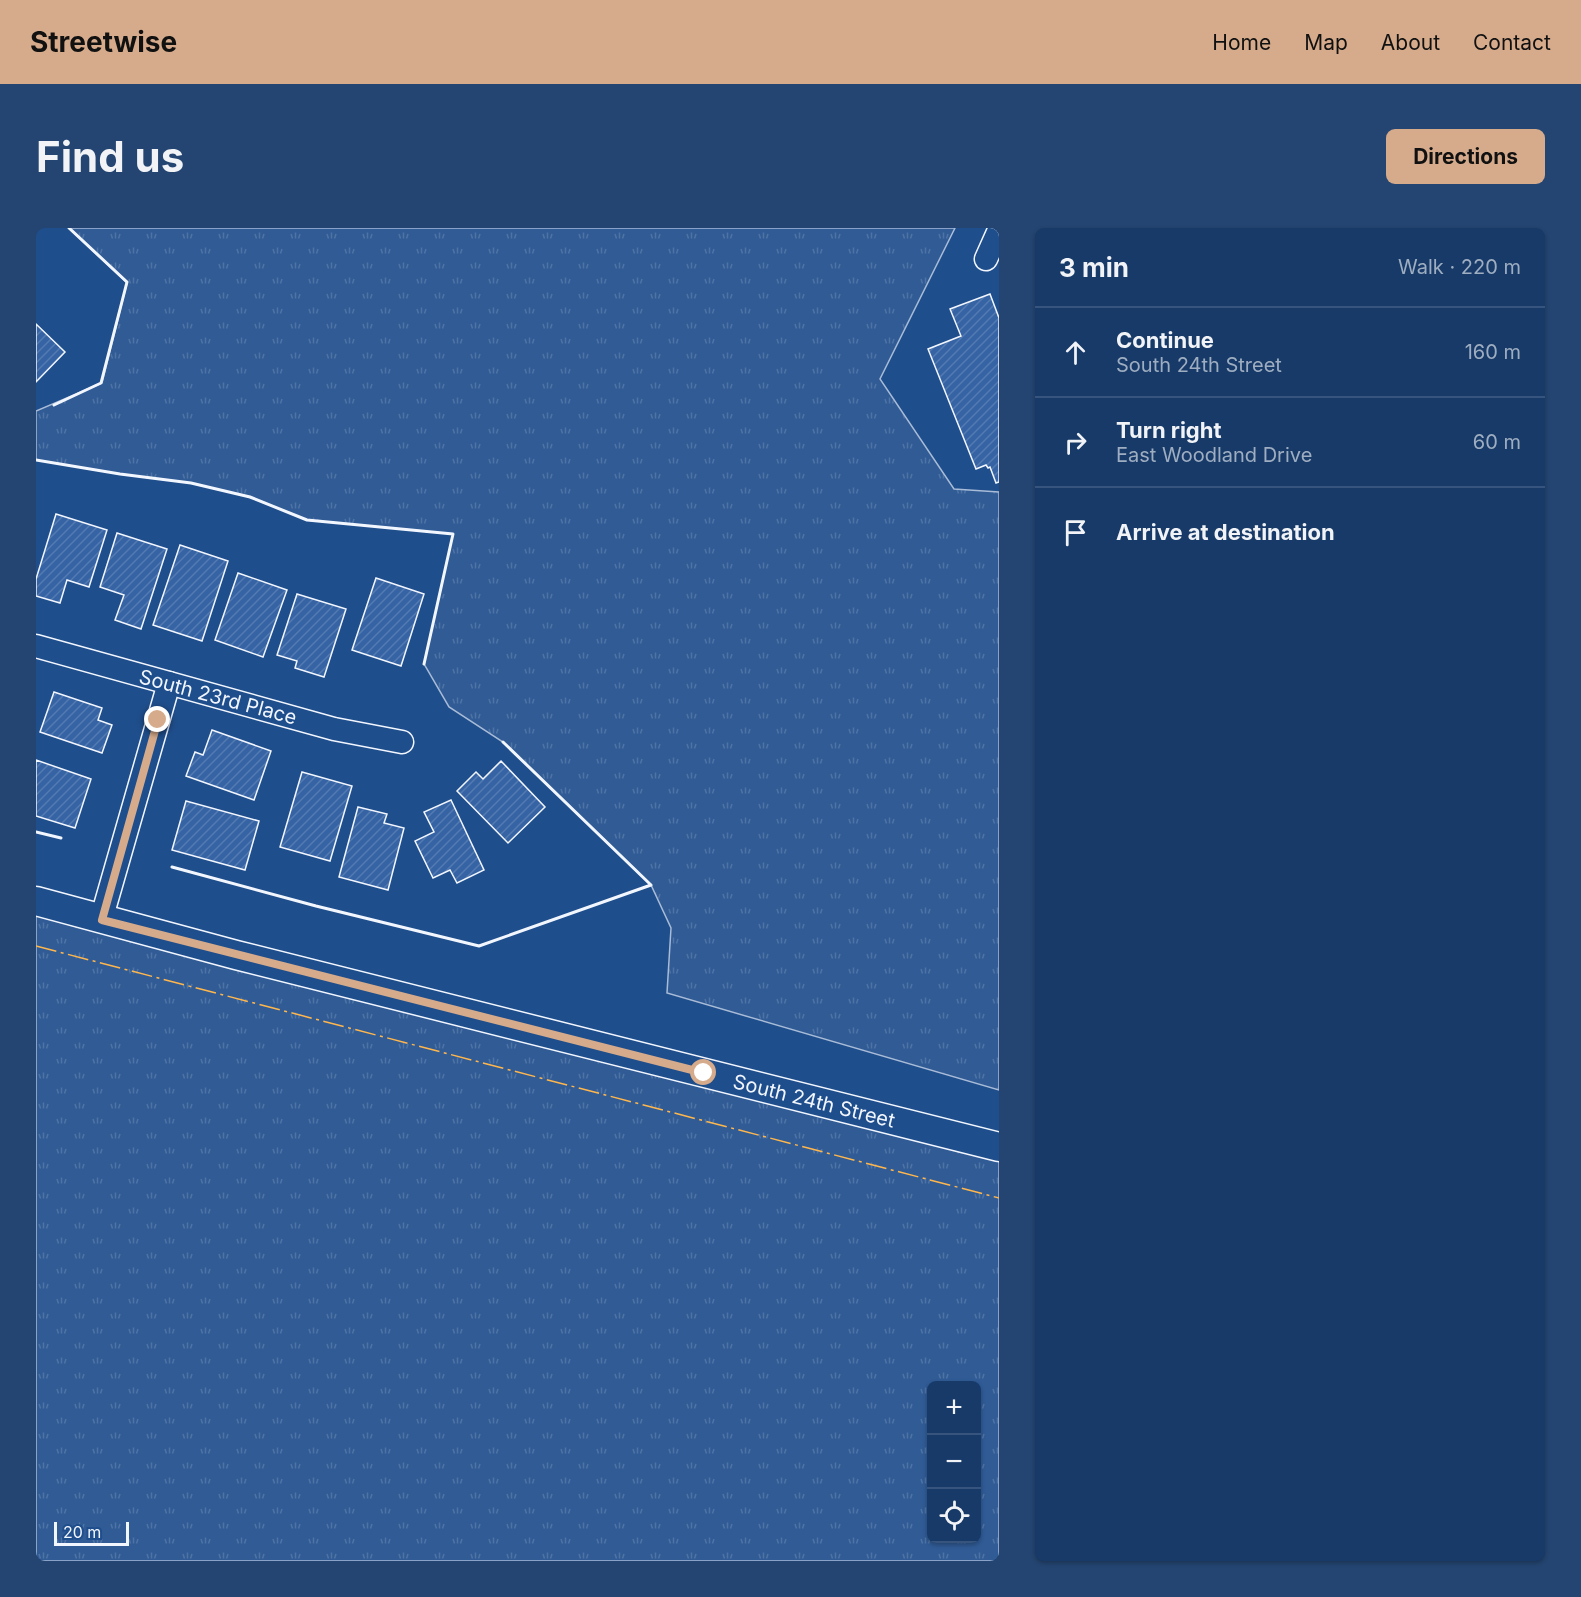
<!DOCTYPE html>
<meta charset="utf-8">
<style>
body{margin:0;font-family:Inter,sans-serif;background:#244571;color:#f1f3f6}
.controls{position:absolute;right:18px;bottom:18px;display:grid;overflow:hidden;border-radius:9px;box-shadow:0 2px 4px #0004}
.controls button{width:54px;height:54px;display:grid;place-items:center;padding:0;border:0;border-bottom:2px solid #36547d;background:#173a69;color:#f1f3f6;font:30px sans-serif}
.scale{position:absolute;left:18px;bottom:15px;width:75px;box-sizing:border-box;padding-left:6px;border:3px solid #f2f6ff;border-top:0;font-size:16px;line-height:21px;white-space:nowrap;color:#f2f6ff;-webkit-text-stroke:4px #1f4e8c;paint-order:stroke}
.stop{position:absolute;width:18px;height:18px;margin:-14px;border:4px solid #d6ab8b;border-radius:50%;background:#fff}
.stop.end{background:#d6ab8b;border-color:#fff;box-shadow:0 2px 6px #0008}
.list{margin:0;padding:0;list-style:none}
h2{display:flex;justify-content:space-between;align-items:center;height:78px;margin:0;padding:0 24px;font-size:26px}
h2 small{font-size:20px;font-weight:400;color:#9eadc0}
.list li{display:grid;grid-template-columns:39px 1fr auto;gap:18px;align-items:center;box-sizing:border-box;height:90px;padding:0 24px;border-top:2px solid #36547d}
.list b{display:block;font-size:22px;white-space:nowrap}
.list p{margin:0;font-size:20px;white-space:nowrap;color:#9eadc0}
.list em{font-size:20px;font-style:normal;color:#9eadc0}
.icon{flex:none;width:33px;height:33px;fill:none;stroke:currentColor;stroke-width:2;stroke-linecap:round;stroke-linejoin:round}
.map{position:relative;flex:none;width:963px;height:1333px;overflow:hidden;border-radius:9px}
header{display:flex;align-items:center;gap:36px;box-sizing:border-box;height:84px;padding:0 30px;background:#d6ab8b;color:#111}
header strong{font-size:28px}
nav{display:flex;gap:33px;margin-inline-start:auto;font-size:21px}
.intro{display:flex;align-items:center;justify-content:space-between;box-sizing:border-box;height:144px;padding:0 36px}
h1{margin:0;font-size:42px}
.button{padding:15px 27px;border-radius:9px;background:#d6ab8b;color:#111;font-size:21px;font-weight:700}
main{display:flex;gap:36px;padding:0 36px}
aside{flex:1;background:#173a69;border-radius:9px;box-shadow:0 2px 4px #0004}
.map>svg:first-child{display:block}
</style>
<header>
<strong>Streetwise</strong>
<nav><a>Home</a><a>Map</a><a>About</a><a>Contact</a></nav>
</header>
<div class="intro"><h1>Find us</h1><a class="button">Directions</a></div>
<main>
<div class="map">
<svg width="963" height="1333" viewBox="0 0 963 1333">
<defs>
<pattern id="grass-tufts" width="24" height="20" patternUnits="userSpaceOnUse" patternTransform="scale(1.5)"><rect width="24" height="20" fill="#305b95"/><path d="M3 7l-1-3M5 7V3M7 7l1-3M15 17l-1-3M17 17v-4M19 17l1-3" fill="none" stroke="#4e73a5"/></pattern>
<pattern id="building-hatch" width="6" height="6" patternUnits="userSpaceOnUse" patternTransform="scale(1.5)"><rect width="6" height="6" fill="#3563a3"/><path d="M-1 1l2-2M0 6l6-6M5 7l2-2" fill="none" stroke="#537ab1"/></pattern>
</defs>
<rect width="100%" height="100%" fill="#1f4e8c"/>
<g fill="url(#grass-tufts)" stroke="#a8bbd7" stroke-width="1.5" fill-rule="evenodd">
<path d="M33 0H919L844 151 918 261 963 264V862L631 765 635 700 615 657 467 514 413 479 388 436 417 306 271 292 214 269 155 255 84 246 0 232V183L66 155 91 55Z"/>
<path d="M0 673 963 920V1333H0ZM896 1158H940V1310H896Z"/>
</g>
<g fill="url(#building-hatch)" stroke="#f2f6ff" stroke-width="1.5">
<path d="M954 66 963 90V254L960 255 954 239 952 240 950 237 940 241 892 121 925 108 914 81Z"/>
<path d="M0 96 29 124 0 154Z"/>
<path d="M20 286 71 302 53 359 31 352 24 375 0 368V351Z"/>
<path d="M81 305 131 321 105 401 79 392 88 367 64 359Z"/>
<path d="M144 317 192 333 166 413 117 397Z"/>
<path d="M202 345 251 362 227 429 179 412Z"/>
<path d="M340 350 388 366 365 438 316 422Z"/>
<path d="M261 366 310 381 288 449 259 440 261 433 241 427Z"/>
<path d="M18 464 66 480 62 492 76 497 66 525 4 504Z"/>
<path d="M176 502 235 523 218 572 150 548 159 524 167 527Z"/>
<path d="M0 532 55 551 39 600 0 588Z"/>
<path d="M465 533 509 579 472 615 421 563 440 544 447 551Z"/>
<path d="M266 544 316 558 294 633 244 619Z"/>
<path d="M415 572 448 642 421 655 414 642 397 650 379 613 398 604 388 584Z"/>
<path d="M150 573 223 593 209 642 136 622Z"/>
<path d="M322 579 351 586 348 595 368 600 352 662 303 649Z"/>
</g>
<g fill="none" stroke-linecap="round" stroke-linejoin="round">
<g stroke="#f2f6ff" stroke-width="25">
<g id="minor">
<path d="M950 31 963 2"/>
<path d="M0 418 298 501 366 514"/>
<path d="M65 692 133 455"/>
</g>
</g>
<g stroke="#f2f6ff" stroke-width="31">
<path id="tertiary" d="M0 673 200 727 963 919"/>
</g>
<use href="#minor" stroke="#1f4e8c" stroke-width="22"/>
<use href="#tertiary" stroke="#1f4e8c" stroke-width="28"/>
<g stroke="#f2f6ff" stroke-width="3">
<path d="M18 177 65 155 91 54 33 0"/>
<path d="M0 232 84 246 155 255 214 269 271 292 417 306 388 436"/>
<path d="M0 604 25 610"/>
<path d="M136 639 280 678 443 718 615 657 467 514"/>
</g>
<path stroke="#ffb74d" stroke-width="1.5" stroke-dasharray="21 4.5 3 4.5" stroke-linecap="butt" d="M0 718 963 970"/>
</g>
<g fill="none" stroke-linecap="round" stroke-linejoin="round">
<path stroke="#d6ab8b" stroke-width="8" d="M122 492 66 692 668 845"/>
</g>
<g text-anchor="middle" stroke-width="4.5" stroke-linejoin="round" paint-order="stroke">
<g font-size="20" fill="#f2f6ff" stroke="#1f4e8c">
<text transform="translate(182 469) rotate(15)" y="7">South 23rd Place</text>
<text transform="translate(778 873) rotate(14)" y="7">South 24th Street</text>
</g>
</g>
</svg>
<div class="controls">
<button>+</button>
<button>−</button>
<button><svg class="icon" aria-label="locate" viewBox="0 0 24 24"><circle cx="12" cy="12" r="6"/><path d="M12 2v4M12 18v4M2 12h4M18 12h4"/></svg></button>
</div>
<div class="scale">20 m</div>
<div class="stop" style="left:668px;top:845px"></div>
<div class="stop end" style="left:122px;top:492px"></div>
</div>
<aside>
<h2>3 min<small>Walk · 220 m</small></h2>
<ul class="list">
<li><svg class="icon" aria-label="ahead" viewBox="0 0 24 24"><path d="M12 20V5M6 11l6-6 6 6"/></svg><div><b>Continue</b><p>South 24th Street</p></div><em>160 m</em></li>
<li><svg class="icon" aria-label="right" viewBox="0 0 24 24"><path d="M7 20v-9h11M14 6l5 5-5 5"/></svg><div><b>Turn right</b><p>East Woodland Drive</p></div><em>60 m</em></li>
<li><svg class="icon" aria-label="arrive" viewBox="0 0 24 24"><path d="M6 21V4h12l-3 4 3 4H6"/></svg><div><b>Arrive at destination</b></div></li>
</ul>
</aside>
</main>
